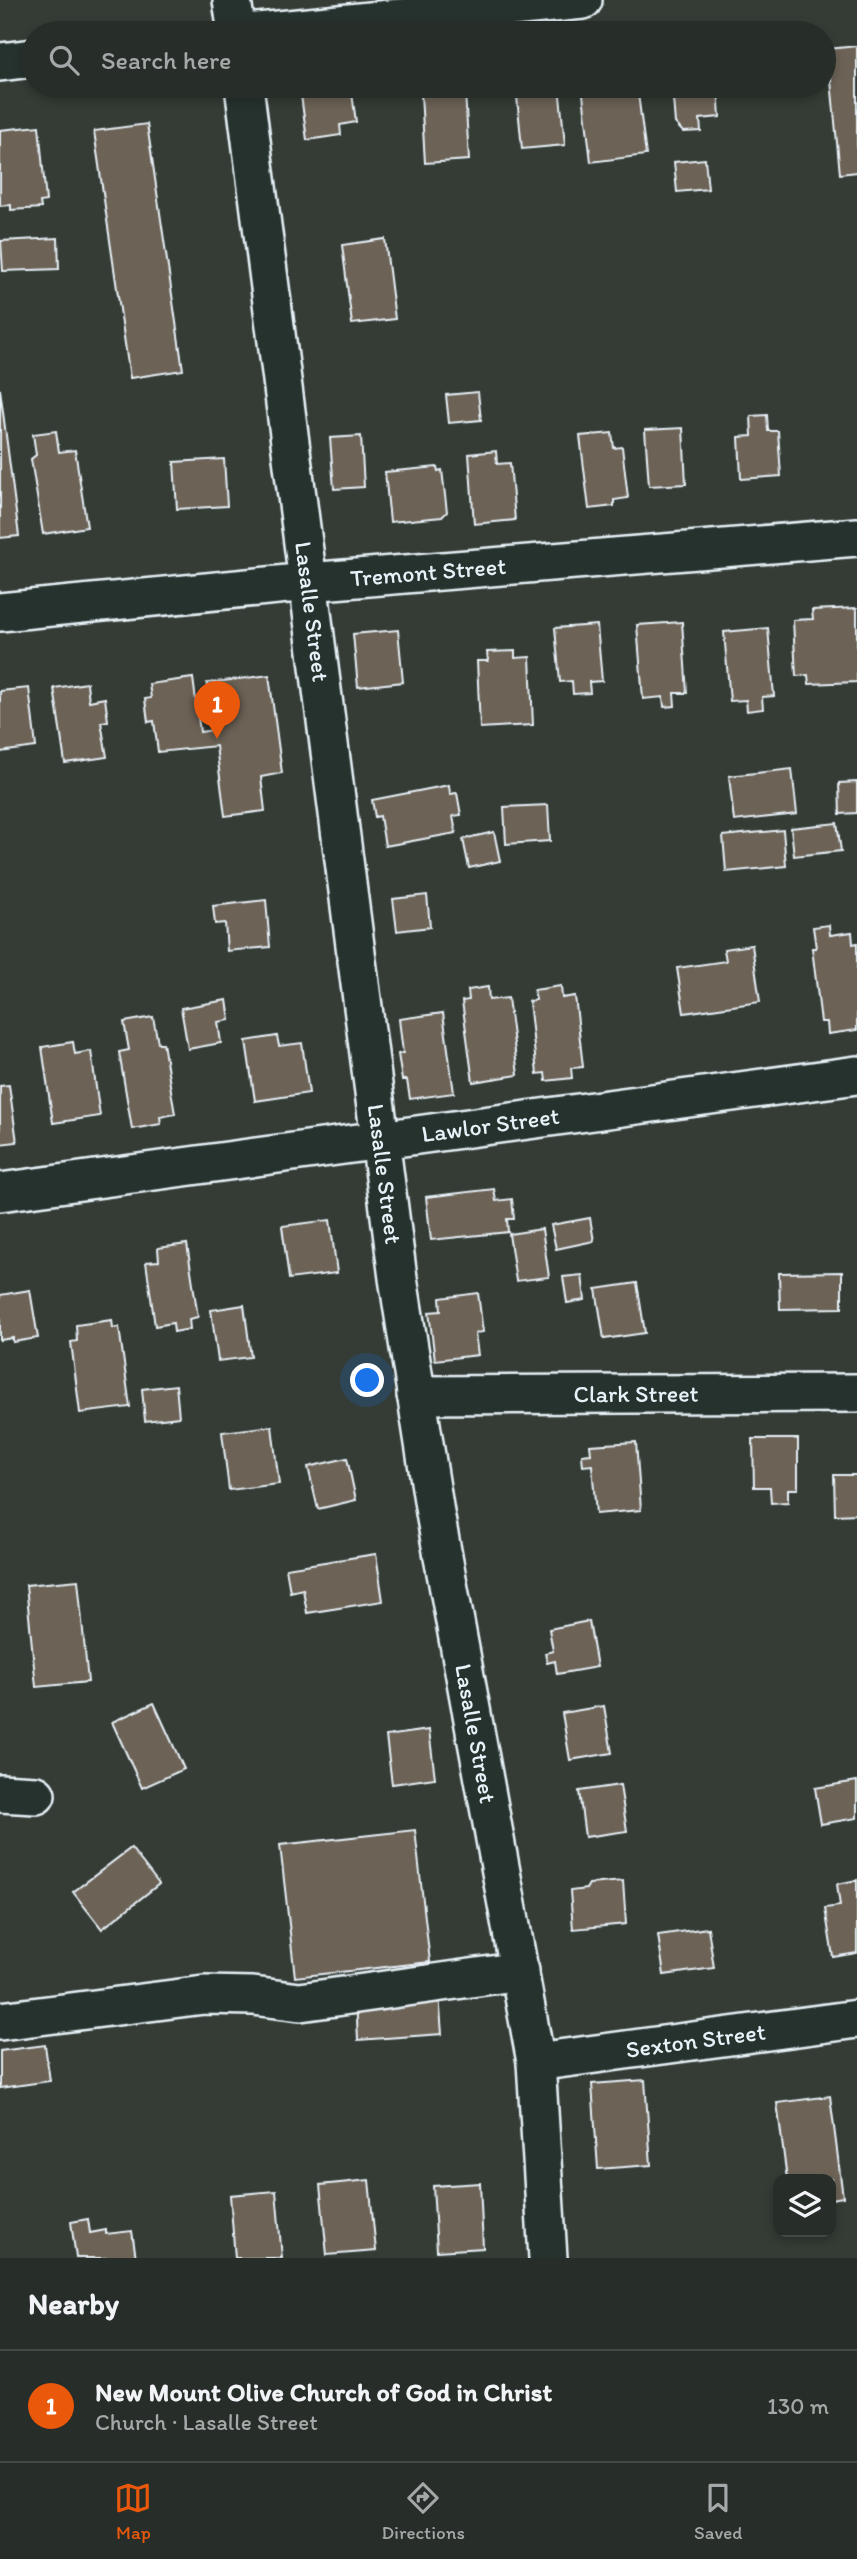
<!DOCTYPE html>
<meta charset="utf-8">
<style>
body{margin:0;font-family:Itim,sans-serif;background:#2f3530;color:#f1f3f6}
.controls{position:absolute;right:21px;bottom:21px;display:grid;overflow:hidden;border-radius:14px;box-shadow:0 4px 10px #0003}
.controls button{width:63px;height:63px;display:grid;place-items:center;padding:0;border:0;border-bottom:2px solid #434945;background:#272d28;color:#f1f3f6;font:35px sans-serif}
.you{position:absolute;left:368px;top:1381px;width:24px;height:24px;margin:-18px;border:5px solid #fff;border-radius:50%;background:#1a73e8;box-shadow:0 0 0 10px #1a73e833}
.badge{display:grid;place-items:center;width:46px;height:46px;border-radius:50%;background:#ea580c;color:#fff;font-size:23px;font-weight:700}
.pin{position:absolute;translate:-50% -58px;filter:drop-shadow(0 2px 4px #0008)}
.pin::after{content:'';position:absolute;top:37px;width:24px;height:21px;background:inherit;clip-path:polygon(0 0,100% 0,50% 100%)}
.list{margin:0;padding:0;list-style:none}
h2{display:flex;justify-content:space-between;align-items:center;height:91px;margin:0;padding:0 28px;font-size:30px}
h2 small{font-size:23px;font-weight:400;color:#a4a8a8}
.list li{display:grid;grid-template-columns:46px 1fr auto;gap:21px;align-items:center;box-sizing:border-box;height:112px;padding:0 28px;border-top:2px solid #434945}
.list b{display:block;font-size:26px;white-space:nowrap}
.list p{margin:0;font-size:23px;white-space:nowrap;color:#a4a8a8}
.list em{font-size:23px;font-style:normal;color:#a4a8a8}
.icon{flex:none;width:38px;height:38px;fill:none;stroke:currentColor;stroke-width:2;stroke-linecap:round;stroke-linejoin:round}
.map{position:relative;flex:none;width:857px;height:2258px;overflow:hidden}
.search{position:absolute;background:#272d28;box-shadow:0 4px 10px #0003;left:21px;right:21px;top:21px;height:77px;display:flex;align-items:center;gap:18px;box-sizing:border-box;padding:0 24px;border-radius:38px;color:#a4a8a8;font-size:26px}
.sheet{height:203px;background:#272d28}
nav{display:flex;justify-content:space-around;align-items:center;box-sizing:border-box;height:98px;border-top:2px solid #434945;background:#272d28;font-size:19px;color:#a4a8a8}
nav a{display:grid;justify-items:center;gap:4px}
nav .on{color:#ea580c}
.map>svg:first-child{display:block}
</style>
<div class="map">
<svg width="857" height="2258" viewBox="0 0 857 2258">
<rect width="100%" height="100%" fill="#343c35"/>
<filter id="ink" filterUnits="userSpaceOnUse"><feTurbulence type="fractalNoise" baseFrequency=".0143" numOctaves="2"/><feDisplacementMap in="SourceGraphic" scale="14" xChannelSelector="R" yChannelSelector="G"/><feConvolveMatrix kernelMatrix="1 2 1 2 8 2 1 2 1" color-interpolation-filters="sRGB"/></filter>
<g filter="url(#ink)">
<g fill="#6c6256" stroke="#e8f1f8" stroke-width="2">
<path d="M713 28 714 33H668V31Z"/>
<path d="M857 46V172L840 174 828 49Z"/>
<path d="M335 86H351L356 122 340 125 341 135 307 140 301 95 335 90Z"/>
<path d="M516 86H559L565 145 522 149Z"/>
<path d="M582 86H637L646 155 591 162Z"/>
<path d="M672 86H718L720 117 700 119 701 131 683 132 675 123Z"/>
<path d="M465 91 469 160 425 163 421 94Z"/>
<path d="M147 124 183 370 130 378 94 131Z"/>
<path d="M39 126 46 201 40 202 41 208 11 210V205L0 206V130Z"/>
<path d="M705 159 708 189 677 192 674 162Z"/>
<path d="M58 238 59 269 3 271 1 241Z"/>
<path d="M385 239 395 319 352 324 342 245Z"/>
<path d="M0 389 19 536 0 538Z"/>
<path d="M478 392 481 420 449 423 446 395Z"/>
<path d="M767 415 768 431H778L781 476 741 479 739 437 752 436 751 416Z"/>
<path d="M683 428 686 484 649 486 645 430Z"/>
<path d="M56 431 59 452 75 450 87 527 43 534 31 459 36 455 33 434Z"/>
<path d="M612 433 614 448 622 447 628 498 614 500V506L589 509 580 436Z"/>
<path d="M361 436 364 487 334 489 330 438Z"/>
<path d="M496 451 497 464 510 463 515 520 474 524 469 454Z"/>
<path d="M224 459 227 506 177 509 174 462Z"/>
<path d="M437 467 438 471 442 470 447 512 442 517 390 522 385 472Z"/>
<path d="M857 608V682L809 684 808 675 796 676 793 620 813 619 812 610Z"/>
<path d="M682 622 687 693H674L675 706 664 707 663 697 643 699 637 625Z"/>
<path d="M597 625 602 681 589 682 590 693 573 694 572 681 560 682 555 628Z"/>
<path d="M768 628 774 696 762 697 763 709 747 711 746 700 730 701 724 632Z"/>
<path d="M398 630 403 682 358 687 353 634Z"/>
<path d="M515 651V658L530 657 533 725 480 728 477 661H488L487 652Z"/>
<path d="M269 675 282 773 261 777 265 811 225 816 216 746 158 752 154 721 148 722 145 699 151 698 149 684 193 678 200 732 213 730 207 683Z"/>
<path d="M87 683 89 701 105 698 108 721 101 722 107 757 65 763 54 688Z"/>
<path d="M29 688 36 747 0 752V691Z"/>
<path d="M792 769 797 814 734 821 729 776Z"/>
<path d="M857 782V813L840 814 839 783Z"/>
<path d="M449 785 450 794 457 793 461 815 453 816 456 833 385 846 380 816 375 817 372 800Z"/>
<path d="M548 805 550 841 506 844 504 807Z"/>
<path d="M837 823 841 851 794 856 791 828Z"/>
<path d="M783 830 786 866 726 872 723 836Z"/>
<path d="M494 832 500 861 469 868 463 839Z"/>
<path d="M427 895 430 927 397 931 393 899Z"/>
<path d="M266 900 270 947 227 951 225 923 215 924 213 906Z"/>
<path d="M829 925 830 935 852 932 853 944 857 943V1030L828 1034 827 1022H821L812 948H816L813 927Z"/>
<path d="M752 945 760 1002 684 1013 677 968 726 961 724 949Z"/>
<path d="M561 986 562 998 575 996 583 1067 571 1068 572 1078 546 1081 545 1073 537 1074 529 1001 536 1000 534 990Z"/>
<path d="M488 987 489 1000 508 998 518 1075 473 1082 462 1001 469 1000 468 990Z"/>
<path d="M227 1000 230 1020 218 1022 221 1043 188 1049 181 1008Z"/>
<path d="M443 1013 454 1093 410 1099 407 1080H402L398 1054 403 1053 399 1019Z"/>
<path d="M153 1017 158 1043H163L175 1114 160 1117 161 1124 132 1129 119 1052 129 1050 124 1022Z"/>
<path d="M277 1036 279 1046 302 1043 309 1093 255 1101 246 1041Z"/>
<path d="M73 1042 75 1054 91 1051 100 1116 53 1123 42 1047Z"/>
<path d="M9 1085 17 1142 0 1144V1086Z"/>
<path d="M494 1189 496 1201 512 1199 514 1219H507L508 1232 431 1240 426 1197Z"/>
<path d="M590 1218 594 1241 556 1249 551 1225Z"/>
<path d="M330 1220 337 1273 289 1279 282 1226Z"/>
<path d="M542 1229 549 1277 516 1281 509 1234Z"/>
<path d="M187 1244 198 1317 189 1319 190 1329 174 1332 173 1323 155 1326 146 1262 159 1261 158 1248Z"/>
<path d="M842 1272V1308L780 1309 779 1273Z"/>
<path d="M582 1275 585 1300 567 1303 563 1277Z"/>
<path d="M637 1283 645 1333 604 1339 596 1289Z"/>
<path d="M30 1290 38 1338 13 1342V1338L0 1340V1295Z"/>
<path d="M478 1293 483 1332 475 1333 478 1355 435 1360 429 1312 441 1311 440 1298Z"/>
<path d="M244 1305 251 1357 218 1361 211 1310Z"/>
<path d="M112 1320 113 1328 119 1327 130 1407 80 1413 71 1342 77 1341 76 1325Z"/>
<path d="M176 1385 179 1417 145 1421 142 1389Z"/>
<path d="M272 1426 279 1484 229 1490 222 1432Z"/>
<path d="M753 1439H798V1489H788V1502L771 1503 770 1487H754Z"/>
<path d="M636 1442 641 1510 596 1514 592 1465 583 1466 582 1455 591 1454 590 1445Z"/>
<path d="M347 1458 356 1500 318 1509 308 1467Z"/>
<path d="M834 1475H857V1514L835 1515Z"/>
<path d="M376 1554 383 1601 307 1613 303 1589 290 1592 286 1568Z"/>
<path d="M78 1580 88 1682 36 1687 26 1585Z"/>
<path d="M589 1621 597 1667 557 1674 555 1661 547 1663 545 1653 553 1651 549 1629Z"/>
<path d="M154 1703 184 1769 142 1788 112 1722Z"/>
<path d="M604 1706 612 1753 570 1760 562 1713Z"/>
<path d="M429 1730 435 1778 392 1784 386 1736Z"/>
<path d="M857 1781V1818L821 1824 815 1788Z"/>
<path d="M620 1785 627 1831 585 1837 579 1791Z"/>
<path d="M415 1830 430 1962 295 1977 280 1845Z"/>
<path d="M131 1848 159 1884 102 1929 73 1892Z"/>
<path d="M857 1880V1953L833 1957 825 1908 840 1906 837 1884Z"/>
<path d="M623 1881 626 1924 573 1929 570 1891 586 1889 589 1884Z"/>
<path d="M708 1928 714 1968 664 1975 658 1935Z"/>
<path d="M439 1994 442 2034 358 2040 356 2000Z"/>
<path d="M45 2045 50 2081 0 2088V2051Z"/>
<path d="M645 2080 651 2165 598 2169 592 2084Z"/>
<path d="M830 2096 843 2197 831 2199V2179H787L777 2103Z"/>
<path d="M369 2180 376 2251 327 2255 320 2185Z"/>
<path d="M480 2183 483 2248 437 2251 433 2186Z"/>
<path d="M276 2191 282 2258H235L230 2195Z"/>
<path d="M88 2219 90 2233 106 2230V2234L132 2231 136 2258H76L71 2222Z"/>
</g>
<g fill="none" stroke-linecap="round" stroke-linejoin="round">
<g stroke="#e8f1f8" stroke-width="42">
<g id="minor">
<path d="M232 0 237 33"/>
<path d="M246 33 583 0"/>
<path d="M0 62 33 58"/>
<path id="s1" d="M244 86 398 1278 435 1513 536 2062 548 2258"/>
<path id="s2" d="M0 612 308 582 857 537"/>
<path id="s3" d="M0 1192 857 1075"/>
<path id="s4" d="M416 1395 857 1393"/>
<path d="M0 1793 36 1795"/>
<path d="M0 2021 204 1995 253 1996 300 2002 520 1971"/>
<path id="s5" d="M536 2062 857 2019"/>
</g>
</g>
<use href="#minor" stroke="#26332d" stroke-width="37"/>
</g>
</g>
<g text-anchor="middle" stroke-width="6" stroke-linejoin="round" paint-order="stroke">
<g font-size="24" fill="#e8f1f8" stroke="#26332d">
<text dy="8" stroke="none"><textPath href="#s2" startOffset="430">Tremont Street</textPath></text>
<text dy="8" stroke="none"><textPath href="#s1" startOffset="530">Lasalle Street</textPath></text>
<text dy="8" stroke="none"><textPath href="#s3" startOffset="495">Lawlor Street</textPath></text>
<text dy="8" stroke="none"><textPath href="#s1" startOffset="1097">Lasalle Street</textPath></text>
<text dy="8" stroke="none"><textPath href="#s4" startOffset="220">Clark Street</textPath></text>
<text dy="8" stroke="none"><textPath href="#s1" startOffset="1664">Lasalle Street</textPath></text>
<text dy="8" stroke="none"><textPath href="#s5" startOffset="161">Sexton Street</textPath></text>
</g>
</g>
</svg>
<div class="controls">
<button><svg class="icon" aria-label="layers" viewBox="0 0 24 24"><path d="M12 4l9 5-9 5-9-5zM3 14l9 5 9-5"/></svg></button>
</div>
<div class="you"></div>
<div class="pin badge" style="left:217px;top:739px">1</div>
<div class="search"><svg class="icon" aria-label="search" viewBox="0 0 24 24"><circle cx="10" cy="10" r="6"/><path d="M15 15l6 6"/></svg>Search here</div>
</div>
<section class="sheet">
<h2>Nearby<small></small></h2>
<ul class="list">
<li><span class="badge">1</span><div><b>New Mount Olive Church of God in Christ</b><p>Church · Lasalle Street</p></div><em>130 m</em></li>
</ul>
</section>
<nav>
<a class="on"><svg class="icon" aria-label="map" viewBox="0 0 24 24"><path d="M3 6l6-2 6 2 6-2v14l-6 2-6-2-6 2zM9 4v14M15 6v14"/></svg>Map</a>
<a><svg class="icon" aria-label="directions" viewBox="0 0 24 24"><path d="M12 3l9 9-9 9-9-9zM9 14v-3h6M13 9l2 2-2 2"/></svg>Directions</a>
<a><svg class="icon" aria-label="saved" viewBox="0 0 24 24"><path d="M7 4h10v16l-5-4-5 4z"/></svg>Saved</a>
</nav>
